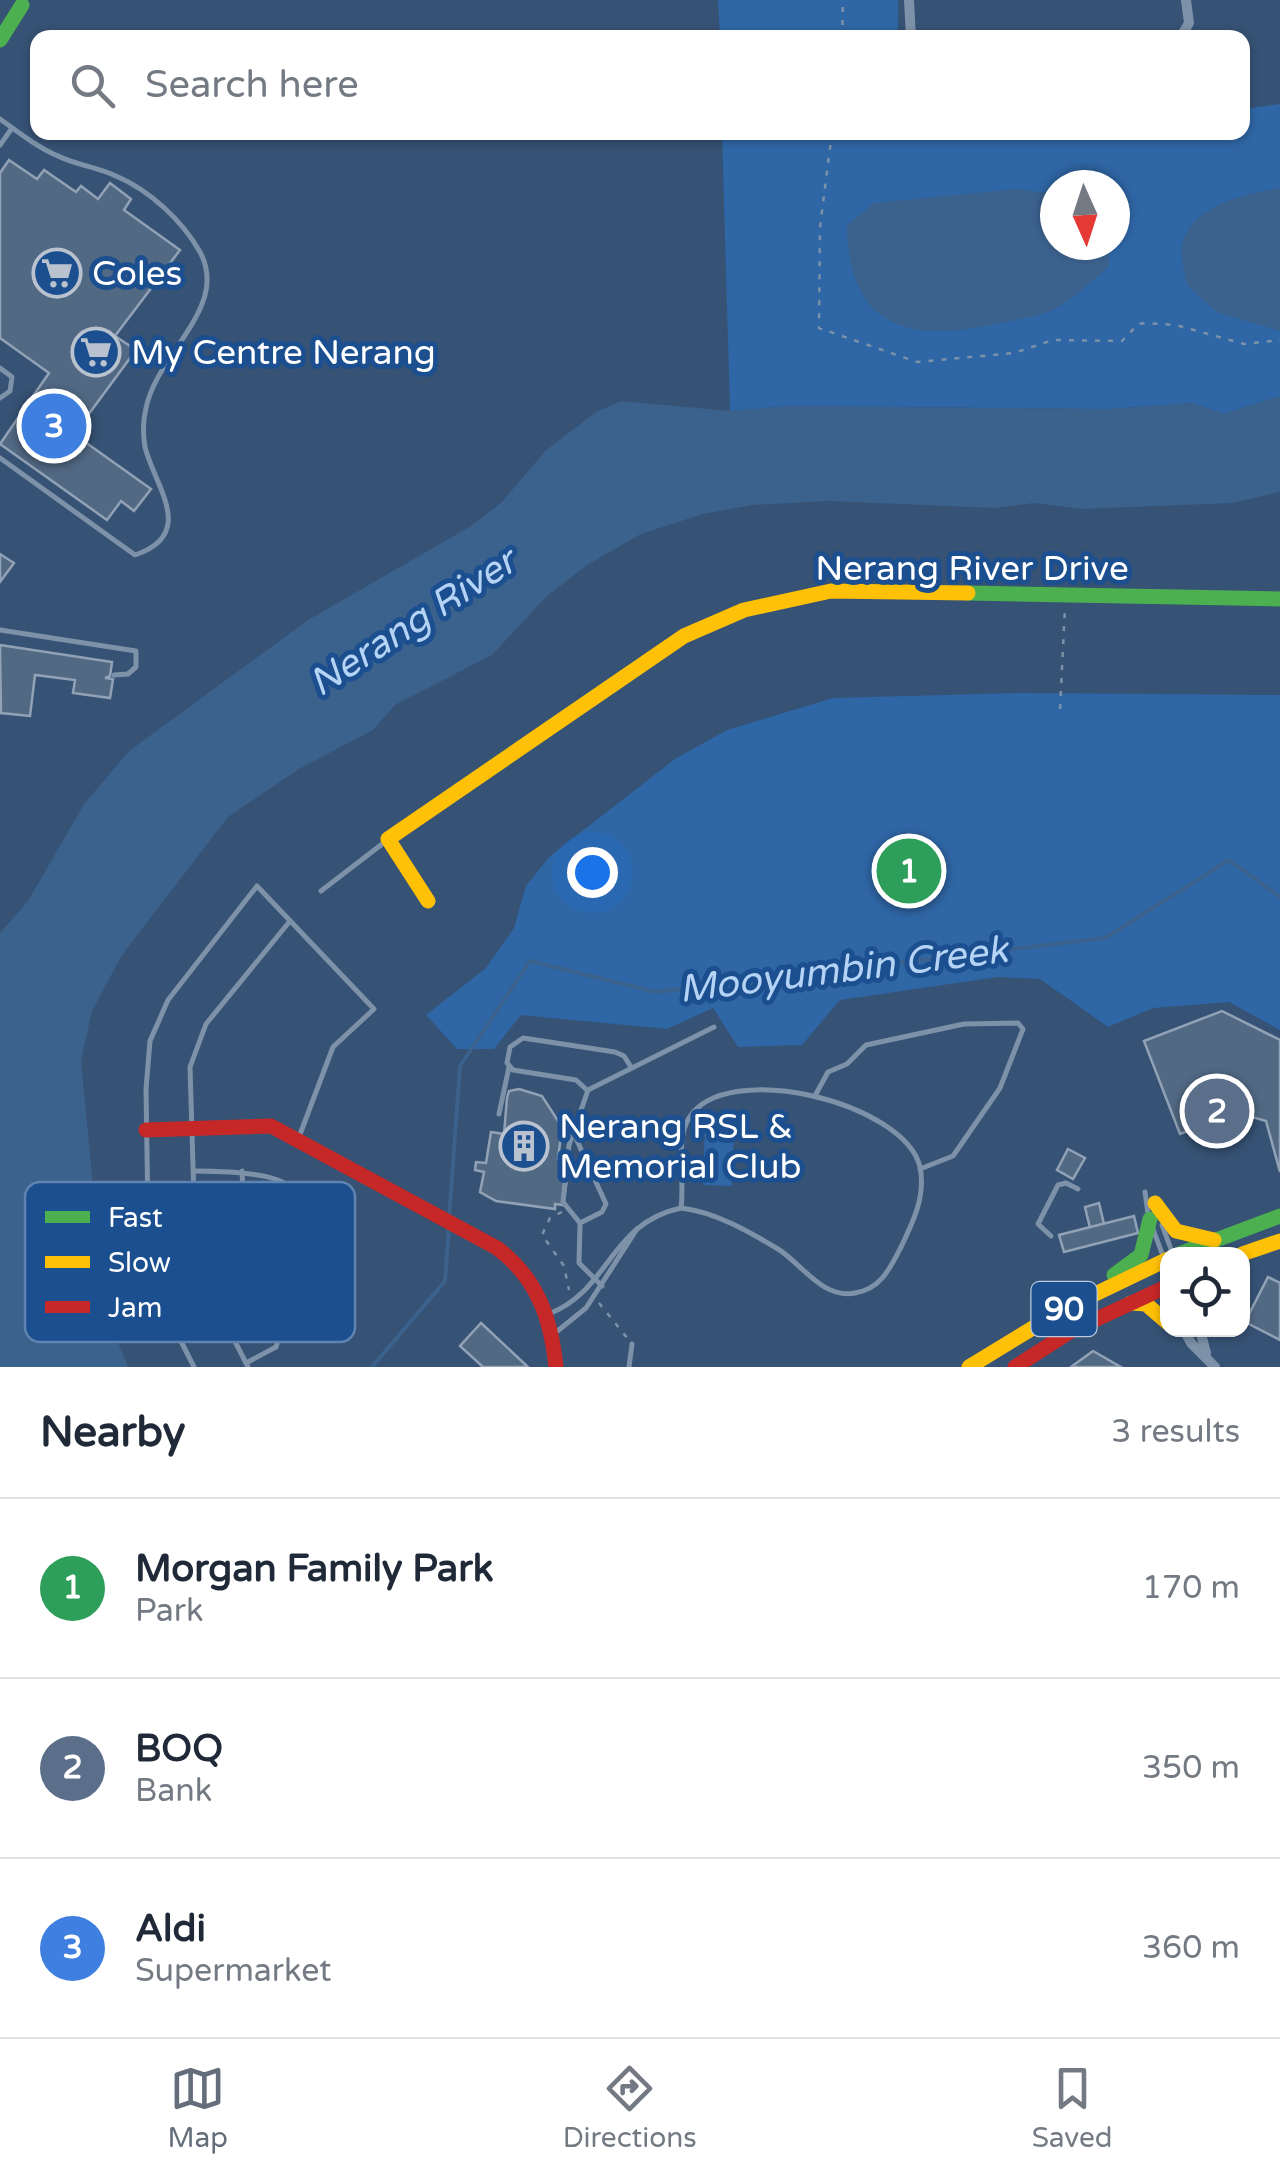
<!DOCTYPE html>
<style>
body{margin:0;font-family:"Varela Round",sans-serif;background:#f6f6f7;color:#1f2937}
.controls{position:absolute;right:30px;bottom:30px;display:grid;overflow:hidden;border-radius:20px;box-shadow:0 2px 8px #0004}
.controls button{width:90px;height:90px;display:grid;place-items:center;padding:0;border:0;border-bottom:2px solid #e0e1e3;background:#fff;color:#1f2937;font:50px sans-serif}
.compass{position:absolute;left:1040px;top:170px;width:90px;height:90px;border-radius:50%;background:#fff;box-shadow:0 2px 8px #0004;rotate:177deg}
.you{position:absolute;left:592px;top:872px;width:35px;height:35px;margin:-25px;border:8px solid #fff;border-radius:50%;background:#1a73e8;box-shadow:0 0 0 15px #1a73e833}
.badge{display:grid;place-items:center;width:65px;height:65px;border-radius:50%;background:#646e7b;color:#fff;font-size:32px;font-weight:700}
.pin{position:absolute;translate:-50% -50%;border:5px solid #fff;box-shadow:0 2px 10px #0006}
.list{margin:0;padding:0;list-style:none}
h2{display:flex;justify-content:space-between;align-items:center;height:130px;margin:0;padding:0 40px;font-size:42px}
h2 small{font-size:32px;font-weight:400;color:#747a83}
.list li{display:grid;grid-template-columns:65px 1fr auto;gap:30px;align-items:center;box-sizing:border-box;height:180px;padding:0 40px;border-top:2px solid #e0e1e3}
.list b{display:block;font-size:38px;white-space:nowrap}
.list p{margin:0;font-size:32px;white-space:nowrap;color:#747a83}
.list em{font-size:32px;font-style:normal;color:#747a83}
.icon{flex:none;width:55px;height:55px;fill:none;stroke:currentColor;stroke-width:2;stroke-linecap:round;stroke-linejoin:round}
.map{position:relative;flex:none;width:1280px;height:1367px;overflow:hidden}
.search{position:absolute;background:#fff;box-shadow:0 2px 8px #0004;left:30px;right:30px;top:30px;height:110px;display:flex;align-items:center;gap:25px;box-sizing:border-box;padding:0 35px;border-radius:20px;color:#747a83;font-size:38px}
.sheet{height:670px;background:#fff}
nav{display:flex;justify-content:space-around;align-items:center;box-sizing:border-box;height:140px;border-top:2px solid #e0e1e3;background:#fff;font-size:28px;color:#747a83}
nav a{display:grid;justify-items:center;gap:5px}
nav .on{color:#646e7b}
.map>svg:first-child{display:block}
</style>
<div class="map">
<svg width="1280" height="1367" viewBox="0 0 1280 1367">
<rect width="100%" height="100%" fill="#365274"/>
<g fill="#2f66a5" fill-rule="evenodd">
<path d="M718 0H898V37H720Z"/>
<path d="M1280 104V396L1224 414 1192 403 1108 409 792 406 730 411 722 133 1242 132 1243 109ZM1055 185H1115V245H1055Z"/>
<path d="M1021 693 1280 695V1030L1229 1002 1153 1008 1108 1027 1040 979 998 977 840 1000 802 1045 738 1047 713 1008 667 1029 521 1015 494 1049H457L426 1015 486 968 514 928 526 886 550 856 675 759 727 730 833 698Z"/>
<path d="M705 1123 734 1124 732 1186 703 1185Z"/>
</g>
<g fill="#3b618d">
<path d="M1280 188V331L1216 312 1187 285C1185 274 1180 256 1182 245 1192 204 1246 194 1280 188Z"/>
<path d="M1016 189 1055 194V245H1109V267C1091 281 1073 300 1053 310 1038 317 1017 319 1000 323 910 344 848 329 847 225L874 203Z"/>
<path d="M1280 396V492L1233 503 1081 509 1034 503 995 508 828 501 752 505 703 514 641 534 587 565 546 597 492 655 395 705 373 730 299 769 228 817 122 955 92 1011 81 1061 95 1205 98 1292 128 1367H0V933L28 901 84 804 129 751 308 620 471 526 502 502 545 451 596 412 621 401 730 411 792 406 1108 409 1192 403 1224 414Z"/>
</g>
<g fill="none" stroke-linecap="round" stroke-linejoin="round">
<g stroke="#3b618d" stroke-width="4">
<path d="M449 1219 460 1066 530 961 656 992 1105 938 1229 860 1280 897"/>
<path d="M372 1367 445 1281 449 1228"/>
</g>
</g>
<g fill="#526984" stroke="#92a2b6" stroke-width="2.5">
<path d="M9 160 37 179 44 170 76 192 81 186 98 199 110 183 131 199 124 210 180 250 115 336 136 350 74 434 29 402 49 373 0 338V173Z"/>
<path d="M29 402 151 489 134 511 121 501 107 520 0 444Z"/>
<path d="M0 554 14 563 0 582Z"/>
<path d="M0 645 112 662 110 676 105 678 113 679 110 698 73 693 75 680 35 675 30 716 1 713Z"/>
<path d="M1222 1011 1280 1040V1172L1266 1121 1239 1113 1180 1134 1144 1041Z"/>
<path d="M519 1089 542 1096 562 1127 558 1159 570 1160 563 1205 555 1204V1209L496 1201 480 1192 484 1172 475 1170 476 1162 486 1163 491 1132 504 1134 507 1098 509 1091Z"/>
<path d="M1068 1149 1085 1158 1073 1179 1057 1170Z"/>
<path d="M1099 1203 1104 1224 1090 1228 1085 1207Z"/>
<path d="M1134 1216 1138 1233 1064 1252 1059 1235Z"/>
<path d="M1268 1277 1280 1283V1340L1245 1322Z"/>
<path d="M481 1323 528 1367H483L460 1346Z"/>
<path d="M1093 1351 1121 1367H1071Z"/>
</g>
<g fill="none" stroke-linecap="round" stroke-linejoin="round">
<g stroke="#7d92a8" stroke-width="2.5" stroke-dasharray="5 8" stroke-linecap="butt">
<path d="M842 38 843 0"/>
<path d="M832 132 820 227 819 328 917 362 1014 353 1053 340 1122 341 1138 324 1146 323 1176 325 1244 344 1280 340"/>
<path d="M1060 709 1065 607"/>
<path d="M562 1212 550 1218 542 1235 564 1266 569 1290"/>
<path d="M599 1303 628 1339"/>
</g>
<g stroke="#7d92a8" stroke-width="5">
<path d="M1242 51 1247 50"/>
<path d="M0 119C18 132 37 147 58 156 76 165 97 167 116 176 149 190 182 220 200 252 230 307 157 353 146 408 143 420 143 435 145 447 154 485 198 534 135 555L0 458"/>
<path d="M0 145 12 128"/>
<path d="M0 368 12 377 10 391 0 398"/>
<path d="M0 630 136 651V667L128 674 114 675"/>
<path d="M321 891 386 841"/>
<path d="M587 1090 576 1080 513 1070 507 1063 510 1047 523 1038 615 1052 624 1056 631 1067"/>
<path d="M816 1094 828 1072 847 1064 866 1045 964 1024 1018 1023 1023 1029 1000 1088 953 1156 920 1169"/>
<path d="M499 1114 509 1067"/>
<path d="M574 1134 606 1204 602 1212 580 1223"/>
<path d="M195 1171C321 1172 317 1194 271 1300"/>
<path d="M242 1171 246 1249 281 1329 276 1347 246 1363"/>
<path d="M568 1171 588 1167"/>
<path d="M1145 1192 1148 1214"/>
<path d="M580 1223 563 1202 569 1145 588 1090 714 1027"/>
<path d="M580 1224 579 1263 602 1286"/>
<path d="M1162 1225 1172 1252"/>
<path d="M1153 1229 1163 1256"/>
<path d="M1051 1236 1038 1224 1058 1185 1066 1183 1078 1189"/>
<path d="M551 1313C610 1289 610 1223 681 1208 715 1212 748 1231 778 1249 802 1264 822 1299 855 1293 881 1289 890 1268 901 1247 913 1222 926 1196 920 1167 905 1103 726 1058 689 1118 675 1140 685 1180 681 1208"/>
<path d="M555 1333 586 1308 637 1229"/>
<path d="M194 1367 149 1278 146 1089 150 1041 168 1000 257 886 374 1009 333 1047 299 1137"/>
<path d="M248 1367 196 1265 190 1067 206 1024 290 921"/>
<path d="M629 1367 632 1344"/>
</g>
<g stroke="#7d92a8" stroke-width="10">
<path d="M909 0 911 38"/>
<path d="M1180 38 1189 23 1186 0"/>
<path d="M1184 1330 1191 1343 1215 1367"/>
<path d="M1200 1330 1206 1353"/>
</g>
<g stroke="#4caf50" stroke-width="15">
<path d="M0 40 22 5"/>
<path d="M968 593 1280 599"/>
<path d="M1179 1254 1280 1216"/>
<path d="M1114 1275 1141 1255 1150 1219"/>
</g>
<g stroke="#ffc107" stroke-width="15">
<path d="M428 901 388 839 684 636 744 610 831 591 968 593"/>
<path d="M1155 1203 1176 1231 1214 1240"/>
<path d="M1242 1254 1280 1241"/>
<path d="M1131 1303 1146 1304 1168 1323"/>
<path d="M969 1367 1064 1309 1168 1259"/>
</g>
<g stroke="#c62828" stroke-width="15">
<path d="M146 1130 271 1126 497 1248C537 1278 551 1318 556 1367"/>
<path d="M1015 1367 1071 1331 1168 1286"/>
</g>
</g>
<defs>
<g id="supermarket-ring" transform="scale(2.5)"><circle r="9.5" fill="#1b4f8f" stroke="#b9c2ce" stroke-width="1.5"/><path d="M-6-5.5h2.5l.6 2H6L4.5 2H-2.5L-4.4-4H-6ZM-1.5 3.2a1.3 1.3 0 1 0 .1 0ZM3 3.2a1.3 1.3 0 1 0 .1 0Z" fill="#b9c2ce"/></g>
<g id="building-ring" transform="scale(2.5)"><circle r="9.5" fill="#1b4f8f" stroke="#b9c2ce" stroke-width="1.5"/><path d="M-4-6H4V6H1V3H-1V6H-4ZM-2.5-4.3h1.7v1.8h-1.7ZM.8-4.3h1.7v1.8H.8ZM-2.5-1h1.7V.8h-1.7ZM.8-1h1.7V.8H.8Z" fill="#b9c2ce"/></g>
</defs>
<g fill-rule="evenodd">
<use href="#supermarket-ring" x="57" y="273"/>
<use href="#supermarket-ring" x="96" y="352"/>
<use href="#building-ring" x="524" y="1146"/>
</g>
<g text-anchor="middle" stroke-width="10" stroke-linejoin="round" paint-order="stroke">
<rect fill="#1b4f8f" stroke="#bbcadd" stroke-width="2.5" x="1031.5" y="1282" width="65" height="54" rx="8"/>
<g font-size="32" font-weight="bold" fill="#fff">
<text x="1064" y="1320">90</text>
</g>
<g font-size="35" fill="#fff" stroke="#1b4f8f" text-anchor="start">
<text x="92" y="285">Coles</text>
<text x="131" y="364">My Centre Nerang</text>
<text x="559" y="1138">Nerang RSL &amp;<tspan x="559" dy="40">Memorial Club</tspan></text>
</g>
<g font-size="35" fill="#fff" stroke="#1b4f8f">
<text x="972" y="580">Nerang River Drive</text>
</g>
<g font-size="38" font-style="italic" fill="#b5d3f5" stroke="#1b4f8f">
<text transform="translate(412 622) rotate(-33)" y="13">Nerang River</text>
<text transform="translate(843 969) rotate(-7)" y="13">Mooyumbin Creek</text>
</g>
</g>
<rect x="25" y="1182" width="330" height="160" rx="15" fill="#1b4f8f" stroke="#5f84b1" stroke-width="2.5"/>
<rect x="45" y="1211" width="45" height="12" fill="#4caf50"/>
<rect x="45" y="1256" width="45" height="12" fill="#ffc107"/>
<rect x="45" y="1301" width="45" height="12" fill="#c62828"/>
<g font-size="28" fill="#fff">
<text x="108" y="1227">Fast</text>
<text x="108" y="1272">Slow</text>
<text x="108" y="1317">Jam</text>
</g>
</svg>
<div class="controls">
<button><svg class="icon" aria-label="locate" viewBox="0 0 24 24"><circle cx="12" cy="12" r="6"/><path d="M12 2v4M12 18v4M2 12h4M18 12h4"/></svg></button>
</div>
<svg class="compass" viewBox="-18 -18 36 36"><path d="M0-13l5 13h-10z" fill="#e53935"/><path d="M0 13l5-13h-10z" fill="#747a83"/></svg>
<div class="you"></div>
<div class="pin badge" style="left:909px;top:871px;background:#2e9e5b">1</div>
<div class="pin badge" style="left:1217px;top:1111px;background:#5c6f8a">2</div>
<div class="pin badge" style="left:54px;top:426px;background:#3f7fe0">3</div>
<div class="search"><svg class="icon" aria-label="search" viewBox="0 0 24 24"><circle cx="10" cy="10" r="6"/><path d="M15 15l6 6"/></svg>Search here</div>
</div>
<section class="sheet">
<h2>Nearby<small>3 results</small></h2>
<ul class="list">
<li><span class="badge" style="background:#2e9e5b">1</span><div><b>Morgan Family Park</b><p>Park</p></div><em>170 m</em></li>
<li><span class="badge" style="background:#5c6f8a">2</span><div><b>BOQ</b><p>Bank</p></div><em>350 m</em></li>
<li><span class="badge" style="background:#3f7fe0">3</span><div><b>Aldi</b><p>Supermarket</p></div><em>360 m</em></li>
</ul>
</section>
<nav>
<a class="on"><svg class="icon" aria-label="map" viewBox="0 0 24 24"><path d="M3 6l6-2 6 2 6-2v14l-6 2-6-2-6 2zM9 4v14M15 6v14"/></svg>Map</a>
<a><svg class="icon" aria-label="directions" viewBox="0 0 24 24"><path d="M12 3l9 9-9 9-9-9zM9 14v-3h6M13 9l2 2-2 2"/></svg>Directions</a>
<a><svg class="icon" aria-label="saved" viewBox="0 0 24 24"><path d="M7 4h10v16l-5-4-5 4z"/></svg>Saved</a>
</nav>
